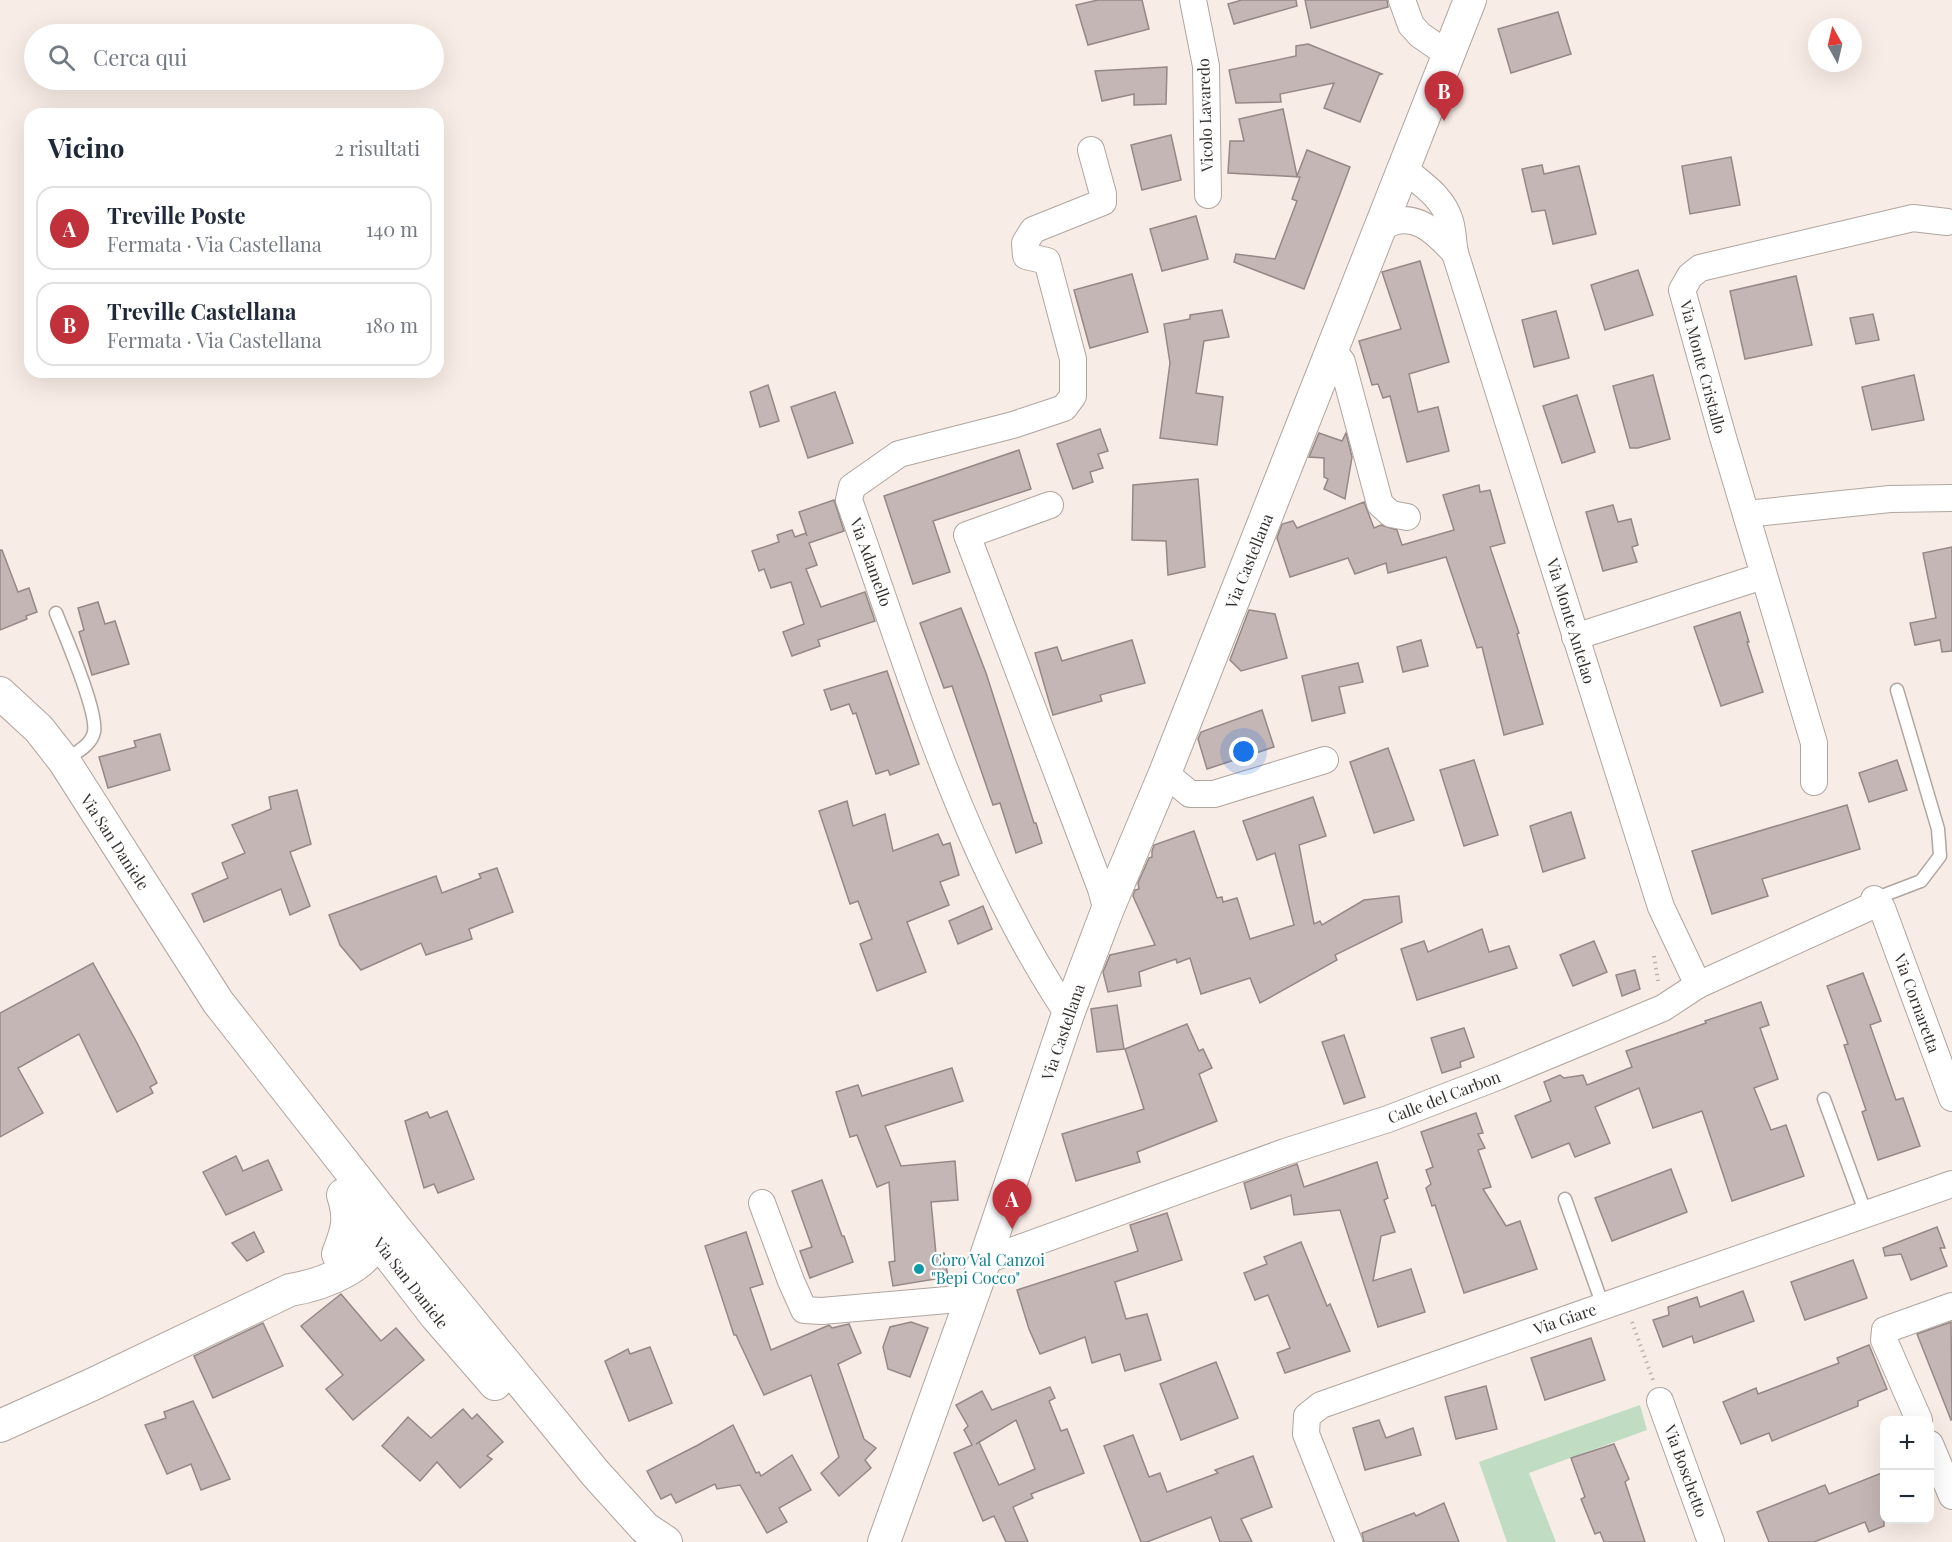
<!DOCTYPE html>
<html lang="it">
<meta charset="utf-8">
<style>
body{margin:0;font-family:"Playfair Display",serif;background:#f2f2f3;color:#1f2937}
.controls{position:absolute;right:18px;bottom:18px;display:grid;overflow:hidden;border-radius:12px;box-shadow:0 6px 24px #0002}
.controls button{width:54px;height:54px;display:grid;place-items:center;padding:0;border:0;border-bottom:2px solid #e0e1e3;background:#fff;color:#1f2937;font:30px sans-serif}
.compass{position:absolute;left:1808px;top:18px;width:54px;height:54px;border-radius:50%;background:#fff;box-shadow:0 6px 24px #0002;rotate:352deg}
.you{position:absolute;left:1244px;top:752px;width:21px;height:21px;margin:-15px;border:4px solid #fff;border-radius:50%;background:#1a73e8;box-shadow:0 0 0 9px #1a73e833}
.badge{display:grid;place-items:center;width:39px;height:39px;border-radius:50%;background:#c1313c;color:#fff;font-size:20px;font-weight:700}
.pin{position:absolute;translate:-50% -50px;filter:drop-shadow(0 2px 3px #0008)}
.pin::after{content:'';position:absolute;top:32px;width:21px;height:18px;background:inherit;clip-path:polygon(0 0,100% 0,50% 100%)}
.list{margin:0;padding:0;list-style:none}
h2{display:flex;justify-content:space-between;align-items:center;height:78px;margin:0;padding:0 24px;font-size:26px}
h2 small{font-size:20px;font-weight:400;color:#747a83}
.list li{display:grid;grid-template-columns:39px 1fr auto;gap:18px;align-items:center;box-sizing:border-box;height:84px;margin:0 12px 12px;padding:0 12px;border:2px solid #e0e1e3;border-radius:18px}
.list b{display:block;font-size:22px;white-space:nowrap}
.list p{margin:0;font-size:20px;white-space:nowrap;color:#747a83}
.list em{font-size:20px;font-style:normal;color:#747a83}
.icon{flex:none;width:33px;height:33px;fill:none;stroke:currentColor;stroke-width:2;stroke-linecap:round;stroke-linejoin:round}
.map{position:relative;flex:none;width:1952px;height:1542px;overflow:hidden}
.search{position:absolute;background:#fff;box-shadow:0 6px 24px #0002;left:24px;top:24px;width:420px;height:66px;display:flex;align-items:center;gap:15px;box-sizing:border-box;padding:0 21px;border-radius:33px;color:#747a83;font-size:22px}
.panel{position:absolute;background:#fff;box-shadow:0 6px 24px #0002;left:24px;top:108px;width:420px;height:270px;border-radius:18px}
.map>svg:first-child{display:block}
</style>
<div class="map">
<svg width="1952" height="1542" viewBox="0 0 1952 1542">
<rect width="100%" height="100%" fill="#f8ece6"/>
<path fill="#c0ddc3" d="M1640 1405 1647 1430 1529 1473 1556 1542H1507L1479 1462Z"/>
<g fill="#c4b6b5" stroke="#958887" stroke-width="1.5" fill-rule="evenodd">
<path d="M1098 0H1142L1149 29 1088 45 1076 5Z"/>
<path d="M1242 0H1296L1297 6 1234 24 1228 4Z"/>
<path d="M1305 0H1387L1388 7 1311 28Z"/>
<path d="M1558 12 1571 54 1511 73 1498 29Z"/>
<path d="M1308 44 1382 74 1379 75 1360 122 1324 108 1334 83 1280 94 1281 102 1236 103 1229 70 1296 56V46Z"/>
<path d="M1167 67 1166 104 1134 105V94L1102 101 1095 71Z"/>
<path d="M1283 109 1297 176 1307 150 1350 167 1304 289 1234 262 1236 254 1275 259 1297 201 1292 199 1300 177 1228 173 1230 141H1244L1239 119Z"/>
<path d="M1171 135 1181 180 1142 190 1131 145Z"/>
<path d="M1731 157 1740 205 1690 214 1682 166Z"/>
<path d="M1542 165 1544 174 1579 166 1596 234 1553 244 1545 210 1532 212 1522 169Z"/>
<path d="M1196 216 1208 259 1162 271 1150 229Z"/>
<path d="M1420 261 1449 362 1409 374 1418 412 1438 407 1449 451 1407 462 1390 396 1383 398 1378 384 1372 385 1359 341 1401 329 1382 272Z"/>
<path d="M1638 270 1653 315 1605 330 1591 285Z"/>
<path d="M1132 274 1148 332 1090 348 1074 290Z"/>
<path d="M1796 276 1812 345 1745 359 1730 291Z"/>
<path d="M1222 310 1229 337 1204 341 1196 393 1223 397 1217 445 1160 438 1170 363 1164 324 1190 319V315Z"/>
<path d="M1556 311 1569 358 1534 367 1522 320Z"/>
<path d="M1873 314 1879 340 1856 344 1850 318Z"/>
<path d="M1653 375 1670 439 1638 448H1630L1613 386Z"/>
<path d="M1914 375 1924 420 1872 430 1862 387Z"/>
<path d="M768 385 779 421 760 427 750 392Z"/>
<path d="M835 392 853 443 808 458 791 407Z"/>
<path d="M1577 395 1595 452 1562 463 1543 406Z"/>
<path d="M1100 429 1108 451 1098 454 1103 468 1090 472 1093 482 1073 489 1057 444Z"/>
<path d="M1319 433 1342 441 1346 433 1352 457 1345 499 1324 489 1328 479 1324 477V458L1309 457Z"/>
<path d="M1019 450 1031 489 933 521 950 572 913 584 884 496Z"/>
<path d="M1198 479 1205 567 1168 575 1166 541 1132 540 1133 485Z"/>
<path d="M1479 485 1480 492 1490 490 1505 543 1490 547 1519 633 1517 634 1543 724 1504 735 1482 647 1477 648 1446 557 1388 573 1386 563 1355 574 1348 558 1290 577 1277 538 1282 524 1293 521 1297 528 1364 502 1374 528 1381 525 1397 530 1402 545 1454 530 1443 495Z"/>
<path d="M834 500 844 531 809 543 817 565 806 569 821 607 865 592 875 621 818 640 820 646 792 656 783 632 804 624 791 582 771 588 764 569 759 571 752 551 779 542 777 535 792 530 795 537 806 533 807 536 799 512Z"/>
<path d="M1613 505 1618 522 1631 519 1638 545 1632 547 1637 562 1603 571 1586 512Z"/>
<path d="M1952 547V651L1942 652 1940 640 1915 645 1910 623 1936 618 1923 553Z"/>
<path d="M0 550H2L18 592 29 588 37 612 26 616 27 619 0 630Z"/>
<path d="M98 602 105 624 115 621 129 664 92 675 79 632 84 630 78 608Z"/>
<path d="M961 608 986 673 1034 823H1036L1042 843 1016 853 1000 803 993 805 952 686 944 688 920 623Z"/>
<path d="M1249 610 1275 614 1287 658 1241 671 1230 660Z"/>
<path d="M1740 612 1749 642H1747L1763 692 1721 706 1694 627Z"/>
<path d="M1132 640 1145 683 1100 695 1102 701 1053 715 1035 653 1057 647 1062 661Z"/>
<path d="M1421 640 1428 666 1403 672 1397 647Z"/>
<path d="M1358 663 1363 682 1339 687 1345 713 1312 721 1302 676Z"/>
<path d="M887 671 919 764 890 775 888 770 876 774 856 713 853 714 849 704 831 710 824 690Z"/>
<path d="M1262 710 1274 747 1207 769 1198 739 1201 732Z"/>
<path d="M160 734 170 770 108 788 99 757 136 747 134 741Z"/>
<path d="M1388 748 1414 820 1374 833 1350 762Z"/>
<path d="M1474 760 1498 835 1464 846 1440 770Z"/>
<path d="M1897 760 1907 790 1869 802 1859 773Z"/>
<path d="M297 790 311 844 290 852 310 906 290 915 281 889 204 922 192 894 228 878 222 863 245 853 232 825 271 809 269 797Z"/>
<path d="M1313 797 1326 836 1299 845 1314 924 1320 921 1322 925 1364 900 1399 896 1402 922 1335 955 1337 960 1260 1003 1250 978 1201 994 1190 958 1177 963 1176 959 1139 972 1141 986 1108 992 1103 972 1110 955 1155 945 1133 896 1135 890 1139 889 1138 883 1149 858 1152 857V851L1154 845 1194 831 1217 898 1222 897 1223 902 1237 898 1250 939 1294 925 1275 853 1257 860 1243 821Z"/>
<path d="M847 801 853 826 885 814 893 851 938 834 943 845 950 843 959 875 940 882 949 905 907 922 926 972 877 991 860 944 872 939 858 901 850 904 819 811Z"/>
<path d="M1847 805 1860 849 1762 879 1768 896 1712 914 1692 851Z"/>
<path d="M1571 812 1585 858 1543 872 1530 826Z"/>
<path d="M497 868 513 912 469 929 472 939 426 955 421 943 361 970 340 945 329 915 436 876 442 893 481 878 479 874Z"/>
<path d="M983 906 992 929 958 944 949 921Z"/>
<path d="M1482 929 1489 952 1509 946 1517 968 1417 1000 1401 949 1424 941 1428 952Z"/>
<path d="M1594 941 1607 972 1573 986 1560 955Z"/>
<path d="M93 963 136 1041 157 1083 150 1087 153 1093 117 1112 79 1034 18 1068 43 1113 0 1137V1013Z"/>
<path d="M1635 970 1640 989 1622 996 1616 975Z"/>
<path d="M1863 973 1881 1021 1870 1025 1896 1100 1903 1098 1920 1146 1878 1160 1862 1112 1866 1110 1844 1045 1848 1044 1827 986Z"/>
<path d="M1761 1002 1769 1025 1760 1028 1778 1079 1754 1088 1771 1130 1786 1125 1804 1176 1732 1201 1702 1111 1653 1128 1639 1088 1595 1107 1610 1143 1575 1157 1569 1143 1532 1158 1515 1116 1551 1101 1544 1082 1560 1075 1564 1078 1583 1075 1587 1085 1632 1067 1626 1051 1706 1023 1705 1021Z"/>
<path d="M1117 1005 1124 1049 1097 1052 1091 1009Z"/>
<path d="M1187 1024 1199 1051 1203 1049 1212 1068 1199 1074 1217 1121 1137 1152 1140 1162 1076 1181 1062 1134 1144 1109 1125 1049Z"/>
<path d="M1464 1028 1474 1057 1460 1062 1461 1067 1442 1073 1431 1038Z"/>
<path d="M1344 1035 1365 1097 1344 1104 1322 1042Z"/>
<path d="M952 1068 963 1101 885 1126 901 1166 955 1161 958 1200 931 1202 936 1254 944 1253 948 1277 893 1286 889 1262 895 1261 889 1182 877 1187 857 1135 850 1137 836 1092 858 1085 862 1096Z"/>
<path d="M447 1111 474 1179 438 1193 434 1184 424 1188 405 1121 427 1112 430 1118Z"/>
<path d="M1476 1113 1483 1133 1478 1134 1485 1148 1478 1150 1491 1187 1483 1189 1506 1226 1520 1221 1537 1269 1464 1293 1435 1205 1432 1206 1426 1188 1431 1184 1426 1170 1433 1167 1421 1132Z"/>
<path d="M236 1156 243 1171 268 1160 282 1190 226 1215 203 1172Z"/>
<path d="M1377 1162 1388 1198 1384 1200 1395 1232 1381 1236 1373 1281 1411 1269 1425 1312 1378 1327 1340 1210 1294 1215 1291 1195 1251 1209 1244 1183 1297 1164 1304 1187Z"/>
<path d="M1671 1169 1687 1212 1612 1241 1595 1198Z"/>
<path d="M822 1180 842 1236H844L853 1262 810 1278 800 1251 812 1247 792 1191Z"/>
<path d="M1167 1213 1182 1260 1115 1282 1126 1319 1147 1314 1161 1360 1125 1371 1120 1354 1092 1363 1085 1337 1040 1354 1029 1329 1017 1290 1138 1251 1130 1225Z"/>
<path d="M1937 1227 1945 1248H1940L1947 1266 1911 1280 1901 1254 1885 1256 1883 1248Z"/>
<path d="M254 1232 264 1252 247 1261 232 1243Z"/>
<path d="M746 1232 763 1284 750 1288 771 1350 827 1326 829 1325 832 1328 849 1324 861 1353 838 1364 864 1439 876 1448 865 1460 871 1468 839 1496 821 1473 839 1457 811 1375 764 1395 736 1335H734L705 1246Z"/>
<path d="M1301 1242 1327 1306 1330 1304 1350 1351 1285 1373 1277 1353 1290 1348 1268 1295 1255 1300 1244 1273 1267 1264 1264 1257Z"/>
<path d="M1853 1260 1867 1298 1805 1320 1791 1282Z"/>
<path d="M1743 1291 1754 1321 1694 1343 1692 1336 1663 1347 1653 1320 1669 1315 1668 1307 1697 1297 1700 1307Z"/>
<path d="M341 1294 381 1341 396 1328 424 1360 353 1420 326 1389 343 1375 301 1326Z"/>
<path d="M911 1322 928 1328 910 1377 888 1369 883 1347 890 1327Z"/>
<path d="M1951 1322 1952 1419 1951 1420 1917 1334Z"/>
<path d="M263 1323 283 1366 213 1398 194 1356Z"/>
<path d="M1591 1338 1605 1380 1545 1400 1531 1358Z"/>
<path d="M1869 1345 1887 1389 1858 1401V1406L1772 1441 1769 1433 1741 1444 1723 1402 1756 1388 1758 1394 1839 1363 1837 1358Z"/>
<path d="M650 1347 672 1403 629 1421 605 1361 628 1349 630 1354Z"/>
<path d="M1216 1362 1238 1418 1181 1440 1160 1384Z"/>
<path d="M1486 1386 1497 1429 1456 1439 1445 1397Z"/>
<path d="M1050 1387 1055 1398 1049 1401 1061 1431 1067 1429 1084 1473 1031 1494 1033 1498 1013 1507 1028 1542H1006L994 1516 983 1521 954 1453 972 1445 964 1430 968 1426 956 1405 982 1391 992 1410ZM1016 1420 1035 1469 999 1485 979 1442 976 1444Z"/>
<path d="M193 1401 230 1479 201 1490 191 1464 167 1474 145 1425 166 1418 164 1412Z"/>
<path d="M463 1409 472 1419 477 1414 503 1442 487 1456 492 1459 460 1488 437 1462 420 1481 382 1446 408 1417 431 1438Z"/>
<path d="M1379 1420 1386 1438 1413 1428 1421 1455 1365 1470 1353 1428Z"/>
<path d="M733 1425 756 1473 759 1472 761 1476 792 1455 811 1490 779 1508 787 1522 767 1533 740 1485 717 1489 715 1484 676 1503 671 1494 661 1499 647 1471 698 1445Z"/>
<path d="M1133 1435 1149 1477 1160 1473 1167 1492 1218 1473 1215 1470 1253 1456 1272 1507 1241 1519 1252 1542H1220L1211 1517 1147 1542H1141L1104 1446Z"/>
<path d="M1614 1444 1629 1479 1625 1482 1645 1542H1604L1600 1532 1595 1534 1581 1499 1585 1497 1571 1458Z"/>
<path d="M1884 1472V1526L1869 1532 1865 1522 1814 1542H1769L1757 1512 1825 1485 1829 1494Z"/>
<path d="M1444 1503 1459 1542H1364L1362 1533 1414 1513 1416 1516Z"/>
</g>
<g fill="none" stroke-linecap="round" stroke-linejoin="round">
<g stroke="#b0a59f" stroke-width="15">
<g id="service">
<path d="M56 613C65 636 98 711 94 732 91 746 75 753 65 760"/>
<path d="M1874 899 1921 881 1940 856 1938 829 1897 690"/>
<path d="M1824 1099 1866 1214"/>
<path d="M1565 1199 1603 1306"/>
</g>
</g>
<g stroke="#b0a59f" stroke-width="28">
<g id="minor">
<path d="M1193 0 1206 66 1208 195"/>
<path d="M1402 0 1411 25 1420 35 1449 55"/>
<path d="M1404 169C1422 184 1443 197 1450 221 1453 231 1453 243 1455 253L1661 907 1698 985"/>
<path d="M1381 228C1412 208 1434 230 1455 253"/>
<path d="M1333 350 1342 362 1380 504 1391 514 1407 517"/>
<path d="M1050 505 967 535 1101 889 1107 911"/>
<path d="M1746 514 1890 499 1952 498"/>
<path d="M1575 637 1763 576"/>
<path d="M1165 773 1190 794H1214L1325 760"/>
<path d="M1814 782V743L1722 434 1682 290 1690 276 1700 268 1913 218 1947 222"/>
<path d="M1068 1014C964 859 911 674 849 500L852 487 899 454 1013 425 1064 408 1073 396V359L1047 261 1026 256 1025 243 1033 230 1103 202V194L1091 150"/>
<path d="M762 1203 791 1281 804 1310 822 1311 947 1300 971 1295"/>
<path d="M984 1261 1285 1152 1388 1119 1497 1077 1663 1008 1698 985 1872 906 1874 899 1882 908 1952 1098"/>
<path d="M1660 1401 1711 1542"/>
<path d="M1919 1420 1884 1340 1885 1330 1952 1306"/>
<path d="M1930 1444 1952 1496"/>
<path d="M1349 1542 1306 1434 1307 1416 1321 1405 1952 1184"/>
</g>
</g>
<g stroke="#b0a59f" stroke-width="34">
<g id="tertiary">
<path d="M0 693 39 729 64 761 218 1002 395 1228 596 1474 645 1528 666 1542"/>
<path d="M375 1237 435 1315 495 1384"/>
<path d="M338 1254C347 1231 351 1219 343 1195"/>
<path d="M0 1426 91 1385 290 1290C321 1285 376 1266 378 1229L374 1222"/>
<path d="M884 1542 978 1280 1068 1014 1107 911 1165 773 1470 0"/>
</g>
</g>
<g stroke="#bdb4af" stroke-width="4" stroke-dasharray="1.5 4.5" stroke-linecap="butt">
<path d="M1654 956 1658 981"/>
<path d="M1632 1322 1653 1380"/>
</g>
<use href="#service" stroke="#fff" stroke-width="12"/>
<use href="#minor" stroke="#fff" stroke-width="26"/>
<use href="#tertiary" stroke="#fff" stroke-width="32"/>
</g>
<circle fill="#0f9aa8" stroke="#fff" stroke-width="2" cx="919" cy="1269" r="6"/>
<g text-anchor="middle" stroke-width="4.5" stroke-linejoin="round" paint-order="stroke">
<g font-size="16" fill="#35312e" stroke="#fff">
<text transform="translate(1205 115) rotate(-92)" y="6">Vicolo Lavaredo</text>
<text transform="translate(1703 367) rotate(75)" y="6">Via Monte Cristallo</text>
<text transform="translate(1249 561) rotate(-68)" y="6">Via Castellana</text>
<text transform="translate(871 562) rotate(70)" y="6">Via Adamello</text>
<text transform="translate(1571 621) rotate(73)" y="6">Via Monte Antelao</text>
<text transform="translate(115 842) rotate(57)" y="6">Via San Daniele</text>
<text transform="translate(1917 1003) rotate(70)" y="6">Via Cornaretta</text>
<text transform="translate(1063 1032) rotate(-71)" y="6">Via Castellana</text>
<text transform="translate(1444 1097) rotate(-21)" y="6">Calle del Carbon</text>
<text transform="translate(411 1283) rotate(52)" y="6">Via San Daniele</text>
<text transform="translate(1565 1319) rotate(-19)" y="6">Via Giare</text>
<text transform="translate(1686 1471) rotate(70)" y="6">Via Boschetto</text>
</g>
<g font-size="16" fill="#0d838f" stroke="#fff" text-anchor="start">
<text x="931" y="1266">Coro Val Canzoi<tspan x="931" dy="18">"Bepi Cocco"</tspan></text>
</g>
</g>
</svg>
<div class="controls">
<button>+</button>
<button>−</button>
</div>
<svg class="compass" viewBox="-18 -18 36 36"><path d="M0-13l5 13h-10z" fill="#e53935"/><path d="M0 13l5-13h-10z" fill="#747a83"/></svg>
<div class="you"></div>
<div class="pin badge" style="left:1012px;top:1229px">A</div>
<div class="pin badge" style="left:1444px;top:121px">B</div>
<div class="search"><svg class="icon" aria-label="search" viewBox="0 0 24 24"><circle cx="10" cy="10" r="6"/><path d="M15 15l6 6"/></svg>Cerca qui</div>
<section class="panel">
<h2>Vicino<small>2 risultati</small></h2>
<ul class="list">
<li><span class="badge">A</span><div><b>Treville Poste</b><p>Fermata · Via Castellana</p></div><em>140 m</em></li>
<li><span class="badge">B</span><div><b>Treville Castellana</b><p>Fermata · Via Castellana</p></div><em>180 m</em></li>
</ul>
</section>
</div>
